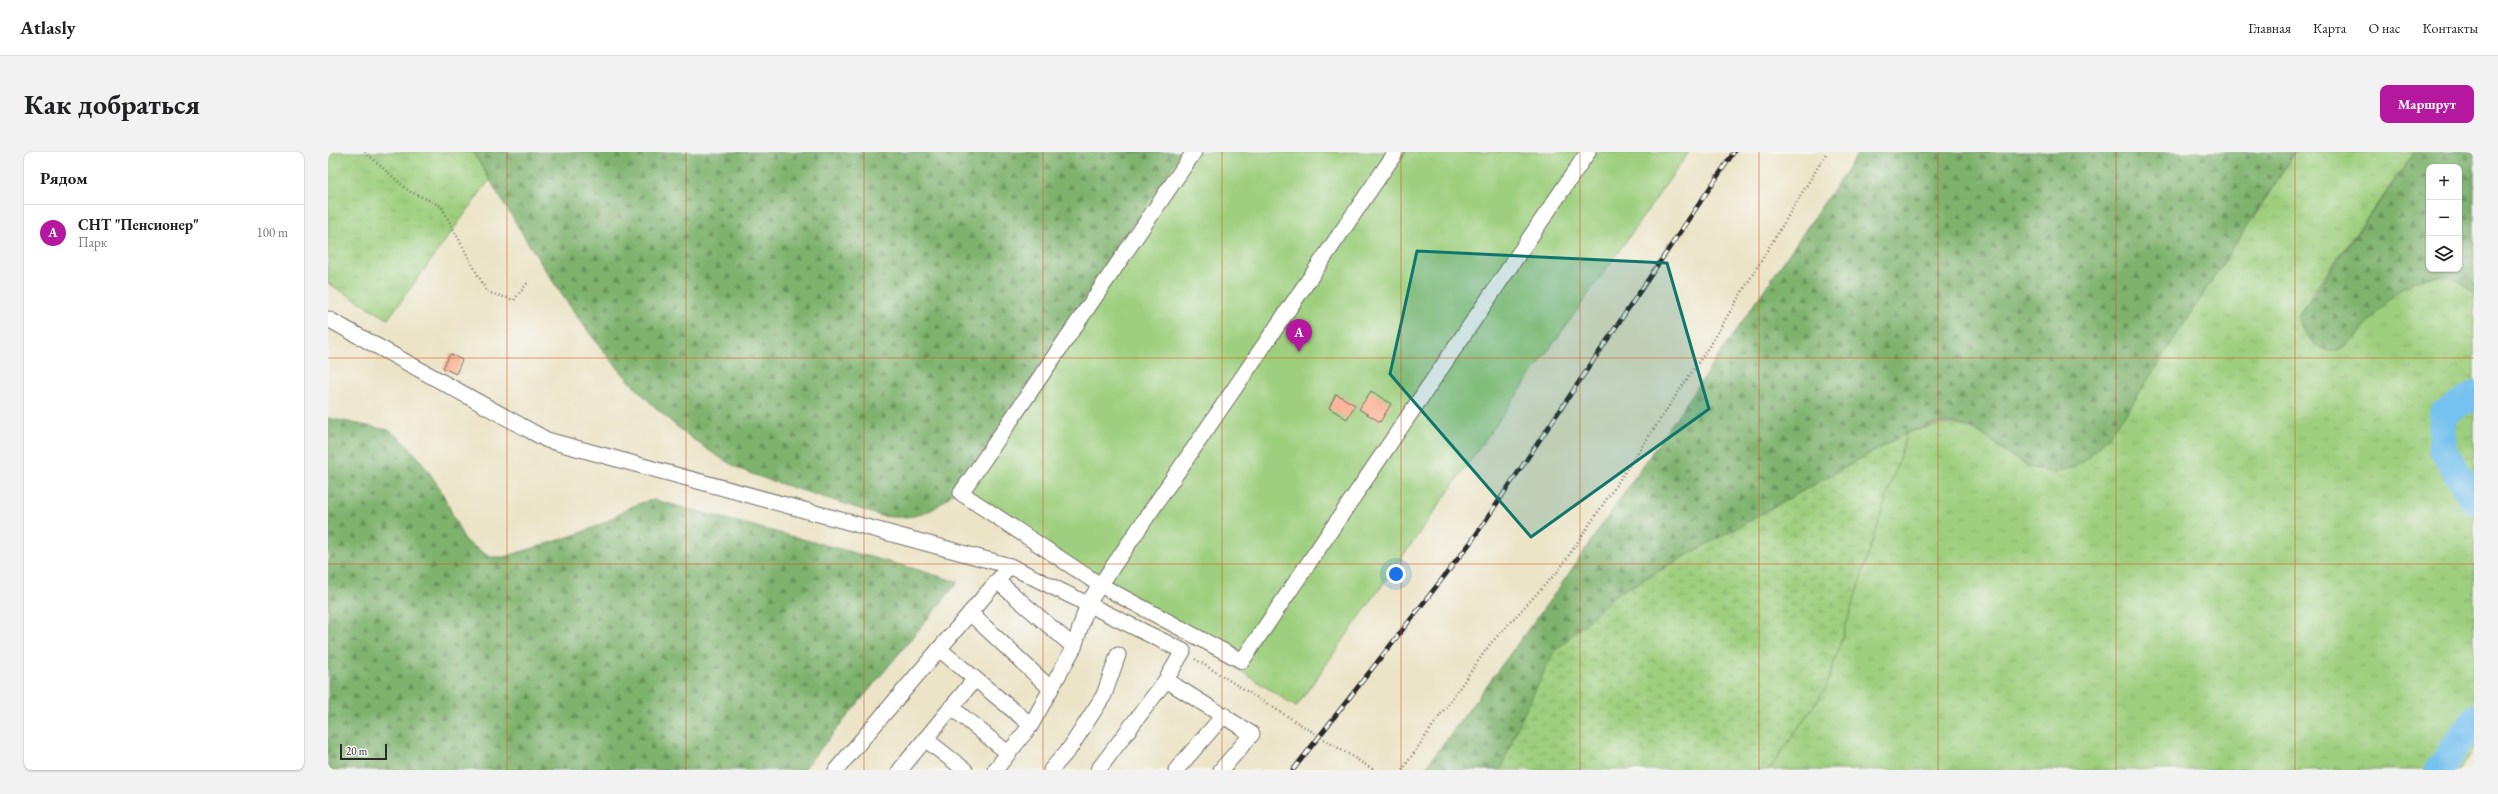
<!DOCTYPE html>
<html lang="ru">
<meta charset="utf-8">
<style>
body{margin:0;font-family:"EB Garamond",serif;background:#f2f2f2;color:#202124}
.controls{position:absolute;right:12px;top:12px;display:grid;overflow:hidden;border-radius:8px;box-shadow:0 1px 3px #0004}
.controls button{width:36px;height:36px;display:grid;place-items:center;padding:0;border:0;border-bottom:1px solid #e0e0e0;background:#fff;color:#202124;font:20px sans-serif}
.scale{position:absolute;left:12px;bottom:10px;width:47px;box-sizing:border-box;padding-left:4px;border:2px solid #2b2b2b;border-top:0;font-size:11px;line-height:14px;white-space:nowrap;color:#2b2b2b;-webkit-text-stroke:3px #f6f6f2;paint-order:stroke}
.you{position:absolute;left:1068px;top:422px;width:14px;height:14px;margin:-10px;border:3px solid #fff;border-radius:50%;background:#1a73e8;box-shadow:0 0 0 6px #1a73e833}
.badge{display:grid;place-items:center;width:26px;height:26px;border-radius:50%;background:#b5179e;color:#fff;font-size:13px;font-weight:700}
.pin{position:absolute;translate:-50% -33px;filter:drop-shadow(0 1px 2px #0008)}
.pin::after{content:'';position:absolute;top:21px;width:14px;height:12px;background:inherit;clip-path:polygon(0 0,100% 0,50% 100%)}
.list{margin:0;padding:0;list-style:none}
h2{display:flex;justify-content:space-between;align-items:center;height:52px;margin:0;padding:0 16px;font-size:17px}
h2 small{font-size:13px;font-weight:400;color:#757577}
.list li{display:grid;grid-template-columns:26px 1fr auto;gap:12px;align-items:center;box-sizing:border-box;height:56px;padding:0 16px;border-top:1px solid #e0e0e0}
.list b{display:block;font-size:15px;white-space:nowrap}
.list p{margin:0;font-size:13px;white-space:nowrap;color:#757577}
.list em{font-size:13px;font-style:normal;color:#757577}
.icon{flex:none;width:22px;height:22px;fill:none;stroke:currentColor;stroke-width:2;stroke-linecap:round;stroke-linejoin:round}
.map{position:relative;flex:none;width:2146px;height:618px;overflow:hidden;border-radius:8px}
header{display:flex;align-items:center;gap:24px;box-sizing:border-box;height:56px;padding:0 20px;background:#fff;border-bottom:1px solid #e0e0e0}
header strong{font-size:19px}
nav{display:flex;gap:22px;margin-inline-start:auto;font-size:14px}
.intro{display:flex;align-items:center;justify-content:space-between;box-sizing:border-box;height:96px;padding:0 24px}
h1{margin:0;font-size:28px}
.button{padding:10px 18px;border-radius:8px;background:#b5179e;color:#fff;font-size:14px;font-weight:700}
main{display:flex;gap:24px;padding:0 24px}
aside{flex:1;background:#fff;border-radius:8px;box-shadow:0 1px 3px #0004}
.map>svg:first-child{display:block}
</style>
<header>
<strong>Atlasly</strong>
<nav><a>Главная</a><a>Карта</a><a>О нас</a><a>Контакты</a></nav>
</header>
<div class="intro"><h1>Как добраться</h1><a class="button">Маршрут</a></div>
<main>
<aside>
<h2>Рядом<small></small></h2>
<ul class="list">
<li><span class="badge">A</span><div><b>СНТ &quot;Пенсионер&quot;</b><p>Парк</p></div><em>100 m</em></li>
</ul>
</aside>
<div class="map">
<svg width="2146" height="618" viewBox="0 0 2146 618">
<defs>
<pattern id="grass-tufts" width="24" height="20" patternUnits="userSpaceOnUse"><rect width="24" height="20" fill="#9ecf7e"/><path d="M3 7l-1-3M5 7V3M7 7l1-3M15 17l-1-3M17 17v-4M19 17l1-3" fill="none" stroke="#88b26d"/></pattern>
<pattern id="forest-firs" width="22" height="20" patternUnits="userSpaceOnUse"><rect width="22" height="20" fill="#7eb26d"/><path d="M5 1l3.5 6h-7zM16 11l3.5 6h-7z" fill="#67915a"/></pattern>
<pattern id="wetland-marsh" width="20" height="14" patternUnits="userSpaceOnUse"><rect width="20" height="14" fill="#9ecf7e"/><path d="M1 5h8M5 5V1M11 12h8M15 12V8" fill="none" stroke="#88b26d"/></pattern>
</defs>
<rect width="100%" height="100%" fill="#f6f6f2"/>
<filter id="ink" filterUnits="userSpaceOnUse"><feTurbulence type="fractalNoise" baseFrequency=".025" numOctaves="2"/><feDisplacementMap in="SourceGraphic" scale="8" xChannelSelector="R" yChannelSelector="G"/><feConvolveMatrix kernelMatrix="1 2 1 2 8 2 1 2 1" color-interpolation-filters="sRGB"/></filter>
<filter id="wash" filterUnits="userSpaceOnUse"><feTurbulence type="fractalNoise" baseFrequency=".012" numOctaves="4" result="noise"/><feDisplacementMap in="SourceGraphic" scale="16" xChannelSelector="R" yChannelSelector="G"/><feGaussianBlur stdDeviation="0.9" result="paint"/><feColorMatrix in="noise" values="0 0 0 0 0 0 0 0 0 0 0 0 0 0 0 0 0 1.4 0 .05"/><feComposite in="paint" operator="in"/></filter>
<g filter="url(#wash)">
<rect width="100%" height="100%" fill="#ece4c7"/>
<g fill="url(#grass-tufts)" stroke="#647d54">
<path d="M0 0H182L60 167 0 131Z"/>
<path d="M1967 0H2087L1980 147 2027 183C2050 158 2085 111 2125 126 2133 129 2142 135 2146 143V598L2131 618H1441L1498 536 1579 281C1625 267 1641 269 1678 300L1925 67Z"/>
</g>
<g fill="url(#forest-firs)" stroke="#546e4c" fill-rule="evenodd">
<path d="M145 0H853L632 334C605 362 591 368 553 364 524 354 495 345 466 336 448 330 429 325 412 317 290 253 214 114 145 0Z"/>
<path d="M1531 0H1967L1799 260C1762 308 1736 345 1677 299 1659 285 1645 273 1621 271 1607 270 1592 277 1579 281L1286 444 1201 555 1187 581 1173 618H1096L1230 437Z"/>
<path d="M2087 0H2146V143C2139 132 2125 124 2113 124 2064 124 2050 170 2017 194 1996 209 1975 185 1970 166L1974 158ZM2101 15H2131V117H2101Z"/>
<path d="M0 266 60 278 73 287 91 306 112 336 137 389 162 405H176C207 395 239 387 269 374 289 365 304 350 327 348L584 416 630 430 475 618H0Z"/>
</g>
<path fill="url(#wetland-marsh)" stroke="#647d54" d="M1579 281 1498 536 1441 618H1173L1187 581 1225 501 1286 444Z"/>
<path fill="#9ecf7e" stroke="#647d54" d="M853 0H1361L968 555 632 334Z"/>
<g fill="none" stroke-linecap="round" stroke-linejoin="round">
<g stroke="#75c1ef" stroke-width="28">
<path d="M2146 243 2115 262 2114 296 2146 349"/>
<path d="M2111 618 2146 567"/>
</g>
</g>
<g id="blocks">
<g fill="#fca88a">
<path d="M122 202 134 208 128 222 115 216Z"/>
<path d="M1043 239 1063 252 1052 270 1031 257Z"/>
<path d="M1008 242 1027 253 1019 267 1001 256Z"/>
</g>
</g>
</g>
<g filter="url(#ink)">
<use href="#blocks" fill-opacity="0" stroke="#6f6c62" stroke-width="1"/>
<g fill="none" stroke-linecap="round" stroke-linejoin="round">
<g stroke="#6f6c62" stroke-width="17">
<g id="minor">
<path d="M866 0 633 341 772 433 914 509 1260 0"/>
<path d="M0 167 219 288 682 414 855 499 838 528 770 618"/>
<path d="M669 429 746 495"/>
<path d="M642 461 723 537"/>
<path d="M611 497 703 573"/>
<path d="M838 528 924 582 893 618"/>
<path d="M623 555 680 601"/>
<path d="M597 587 637 618"/>
<path d="M508 618 682 414"/>
<path d="M572 618 646 528"/>
<path d="M667 618 703 573 746 495 760 451 1068 0"/>
<path d="M723 618 742 596 776 543 790 503"/>
<path d="M848 618 896 563"/>
</g>
</g>
<g stroke="#6f6c62" stroke-width="2.5" stroke-dasharray="1 3" stroke-linecap="butt">
<path d="M37 0 81 39 113 54 159 140 186 148 201 129"/>
<path d="M867 507 1046 618"/>
<path d="M1074 618 1162 492 1231 418 1380 196 1499 0"/>
</g>
<use href="#minor" stroke="#fff" stroke-width="15"/>
<g stroke="#2b2b2b" stroke-width="4.5">
<path id="rail" d="M965 618 1143 390 1406 0"/>
</g>
<use href="#rail" stroke="#f6f6f2" stroke-width="3" stroke-dasharray="9" stroke-linecap="butt"/>
</g>
</g>
<path fill="#0f766e" fill-opacity="0.2" stroke="#0f766e" stroke-width="3" stroke-linejoin="round" d="M1089 99 1339 111 1381 257 1203 385 1062 222Z"/>
<path fill="none" stroke="#d5540f" stroke-width="1" stroke-opacity="0.55" d="M179 0V618M358 0V618M536 0V618M715 0V618M894 0V618M1073 0V618M1252 0V618M1431 0V618M1610 0V618M1788 0V618M1967 0V618M0 206H2146M0 412H2146"/>
</svg>
<div class="controls">
<button>+</button>
<button>−</button>
<button><svg class="icon" aria-label="layers" viewBox="0 0 24 24"><path d="M12 4l9 5-9 5-9-5zM3 14l9 5 9-5"/></svg></button>
</div>
<div class="scale">20 m</div>
<div class="you"></div>
<div class="pin badge" style="left:971px;top:200px">A</div>
</div>
</main>
